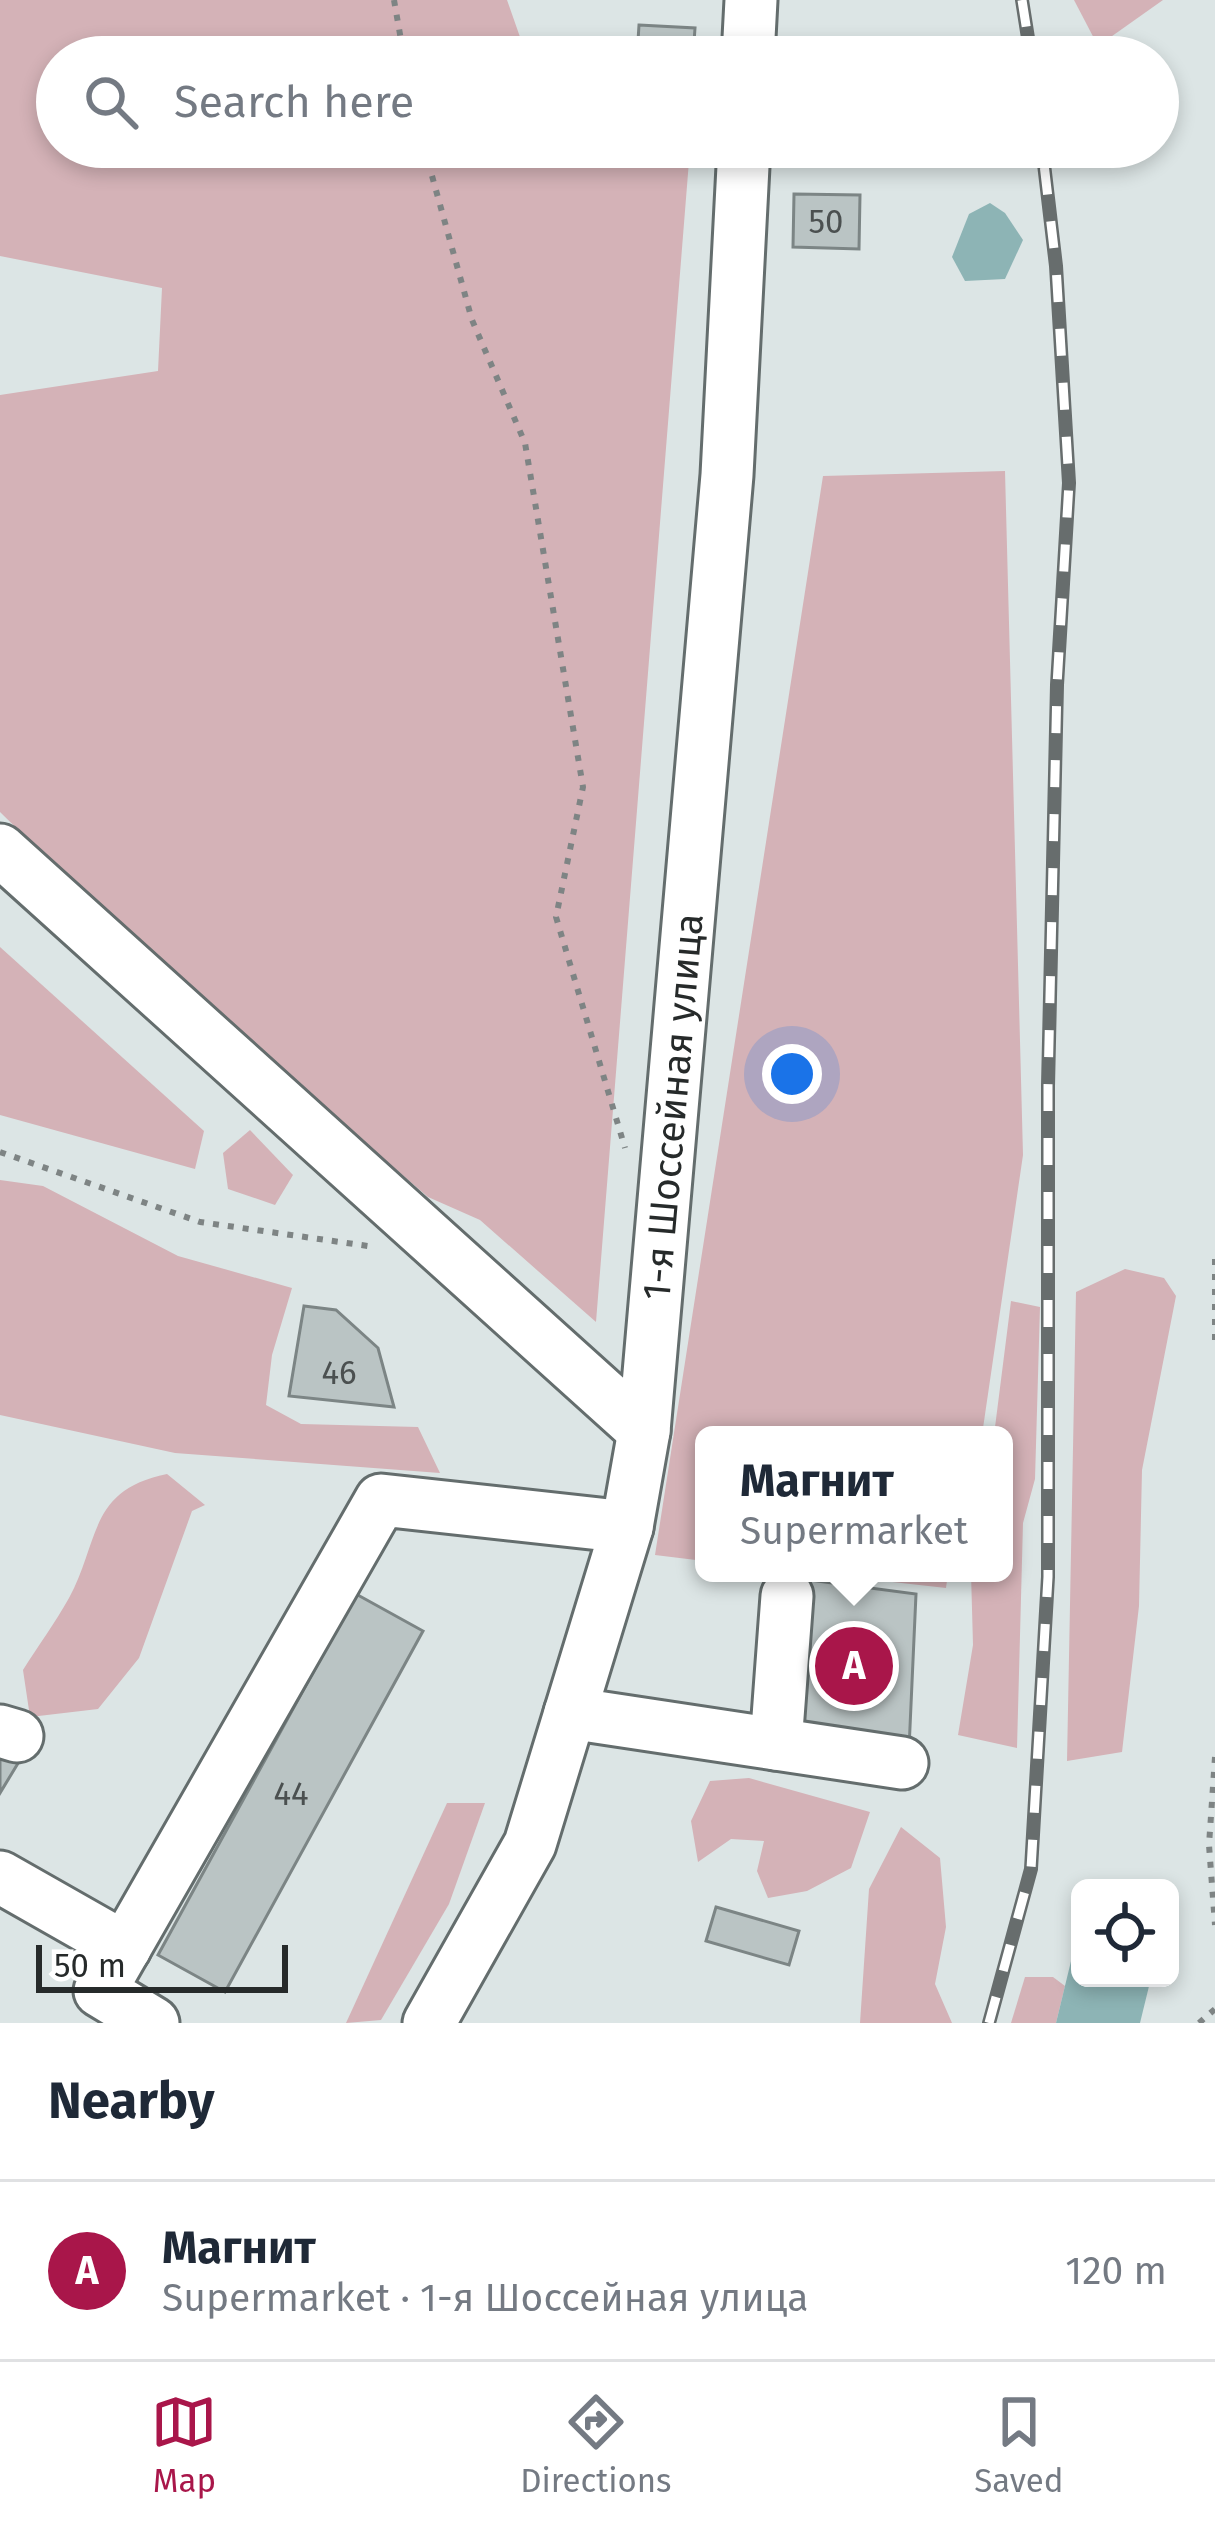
<!DOCTYPE html>
<meta charset="utf-8">
<style>
body{margin:0;font-family:"Fira Sans",sans-serif;background:#f6f6f7;color:#1f2937}
.controls{position:absolute;right:36px;bottom:36px;display:grid;overflow:hidden;border-radius:18px;box-shadow:0 6px 18px #0003}
.controls button{width:108px;height:108px;display:grid;place-items:center;padding:0;border:0;border-bottom:3px solid #e0e1e3;background:#fff;color:#1f2937;font:60px sans-serif}
.scale{position:absolute;left:36px;bottom:30px;width:252px;box-sizing:border-box;padding-left:12px;border:6px solid #262a2a;border-top:0;font-size:33px;line-height:42px;white-space:nowrap;color:#262a2a;-webkit-text-stroke:9px #fff;paint-order:stroke}
.you{position:absolute;left:792px;top:1074px;width:42px;height:42px;margin:-30px;border:9px solid #fff;border-radius:50%;background:#1a73e8;box-shadow:0 0 0 18px #1a73e833}
.badge{display:grid;place-items:center;width:78px;height:78px;border-radius:50%;background:#a9164a;color:#fff;font-size:39px;font-weight:700}
.pin{position:absolute;translate:-50% -50%;border:6px solid #fff;box-shadow:0 3px 12px #0006}
.popup{position:absolute;left:695px;top:1426px;width:318px;height:156px;box-sizing:border-box;display:grid;place-content:center;border-radius:18px;background:#fff;filter:drop-shadow(0 3px 9px #0005);font-size:39px;white-space:nowrap;color:#747a83}
.popup b{font-size:45px;color:#1f2937}
.popup::after{content:'';position:absolute;left:50%;top:100%;margin-left:-24px;border:24px solid transparent;border-top-color:#fff}
.list{margin:0;padding:0;list-style:none}
h2{display:flex;justify-content:space-between;align-items:center;height:156px;margin:0;padding:0 48px;font-size:51px}
h2 small{font-size:39px;font-weight:400;color:#747a83}
.list li{display:grid;grid-template-columns:78px 1fr auto;gap:36px;align-items:center;box-sizing:border-box;height:180px;padding:0 48px;border-top:3px solid #e0e1e3}
.list b{display:block;font-size:45px;white-space:nowrap}
.list p{margin:0;font-size:39px;white-space:nowrap;color:#747a83}
.list em{font-size:39px;font-style:normal;color:#747a83}
.icon{flex:none;width:66px;height:66px;fill:none;stroke:currentColor;stroke-width:2;stroke-linecap:round;stroke-linejoin:round}
.map{position:relative;flex:none;width:1215px;height:2023px;overflow:hidden}
.search{position:absolute;background:#fff;box-shadow:0 6px 18px #0003;left:36px;right:36px;top:36px;height:132px;display:flex;align-items:center;gap:30px;box-sizing:border-box;padding:0 42px;border-radius:66px;color:#747a83;font-size:45px}
.sheet{height:336px;background:#fff}
nav{display:flex;justify-content:space-around;align-items:center;box-sizing:border-box;height:168px;border-top:3px solid #e0e1e3;background:#fff;font-size:33px;color:#747a83}
nav a{display:grid;justify-items:center;gap:6px}
nav .on{color:#a9164a}
.map>svg:first-child{display:block}
</style>
<div class="map">
<svg width="1215" height="2023" viewBox="0 0 1215 2023">
<rect width="100%" height="100%" fill="#dce5e5"/>
<g fill="#d4b2b7">
<path d="M0 0H507L527 57H57V147H557L559 152 689 161 596 1322 480 1220 428 1197 147 956 0 812V395L158 371 162 288 0 256Z"/>
<path d="M1074 0H1163L1098 46Z"/>
<path d="M1005 471 1023 1155 982 1435H704V1561L655 1555 823 476Z"/>
<path d="M0 947 204 1131 195 1169 0 1115Z"/>
<path d="M250 1130 293 1175 275 1205 228 1189 223 1153Z"/>
<path d="M0 1180 43 1186 178 1256 292 1288 272 1355 266 1405 301 1424 418 1427 440 1473 175 1453 0 1415Z"/>
<path d="M1125 1269 1164 1278 1176 1296 1142 1470 1139 1606 1122 1752 1067 1761 1076 1292Z"/>
<path d="M1011 1301 1040 1307 1035 1479 1023 1523 1017 1748 958 1735 973 1645 971 1573H1004V1435H994Z"/>
<path d="M167 1474 205 1505 192 1511 139 1658 98 1709 30 1717 23 1670C38 1646 55 1623 69 1598 100 1541 88 1490 167 1474Z"/>
<path d="M812 1573H948L946 1588Z"/>
<path d="M749 1778 870 1812 851 1868 807 1891 768 1898 757 1871 764 1841 731 1839 698 1862 691 1821 710 1781Z"/>
<path d="M447 1803H485L449 1904 381 2020 346 2023Z"/>
<path d="M901 1827 940 1858 946 1927 935 1984 952 2023H860L869 1889Z"/>
<path d="M1025 1977H1053L1065 1986 1056 2023H1011Z"/>
</g>
<g fill="#8db4b5">
<path d="M990 203 1005 213 1023 240 1005 279 965 281 952 257 969 214Z"/>
<path d="M1080 1924V1978H1151L1140 2023H1056Z"/>
</g>
<g fill="#bac4c4" stroke="#7c8585" stroke-width="3">
<path d="M639 25 695 28 693 57H637Z"/>
<path d="M794 194 860 195 859 249 793 247Z"/>
<path d="M304 1306 336 1310 378 1348 394 1407 289 1396Z"/>
<path d="M802 1579 916 1594 909 1749 791 1738Z"/>
<path d="M356 1594 423 1631 225 1992 158 1955Z"/>
<path d="M0 1741 23 1755 0 1793Z"/>
<path d="M716 1907 799 1931 789 1965 706 1941Z"/>
</g>
<g fill="none" stroke-linecap="round" stroke-linejoin="round">
<g stroke="#646d6d" stroke-width="57">
<g id="minor">
<path d="M748 57 751 0"/>
<path d="M0 850 644 1431"/>
<path d="M570 1713 902 1763"/>
<path d="M0 1731 17 1736"/>
<path d="M776 1744 787 1596"/>
<path d="M0 1877 125 1948"/>
<path d="M153 2023 100 1991 381 1500 627 1527"/>
<path id="s1" d="M429 2023 530 1844 627 1527 644 1431 727 475 744 147"/>
</g>
</g>
<g stroke="#7e8484" stroke-width="6" stroke-dasharray="6 9" stroke-linecap="butt">
<path d="M394 0 404 57"/>
<path d="M424 147 472 320 525 443 583 787 556 917 625 1148"/>
<path d="M0 1152 200 1222 375 1247"/>
<path d="M1215 1259V1348"/>
<path d="M1215 1757 1209 1845 1215 1925"/>
<path d="M1199 2023 1215 2009"/>
</g>
<use href="#minor" stroke="#fff" stroke-width="51"/>
<g stroke="#676d6d" stroke-width="14">
<g id="rail">
<path d="M1022 0 1031 57"/>
<path d="M989 2023 1031 1869 1048 1577V1086L1057 685 1069 483 1056 266 1042 147"/>
</g>
</g>
<use href="#rail" stroke="#fff" stroke-width="9" stroke-dasharray="27" stroke-linecap="butt"/>
</g>
<g text-anchor="middle" stroke-width="9" stroke-linejoin="round" paint-order="stroke">
<g font-size="33" fill="#4b5050">
<text x="826" y="233">50</text>
<text x="339" y="1384">46</text>
<text x="291" y="1805">44</text>
</g>
<g font-size="39" fill="#262a2a" stroke="#fff">
<text dy="14" stroke="none"><textPath href="#s1" startOffset="960">1-я Шоссейная улица</textPath></text>
</g>
</g>
</svg>
<div class="controls">
<button><svg class="icon" aria-label="locate" viewBox="0 0 24 24"><circle cx="12" cy="12" r="6"/><path d="M12 2v4M12 18v4M2 12h4M18 12h4"/></svg></button>
</div>
<div class="scale">50 m</div>
<div class="you"></div>
<div class="pin badge" style="left:854px;top:1666px">A</div>
<div class="popup"><b>Магнит</b>Supermarket</div>
<div class="search"><svg class="icon" aria-label="search" viewBox="0 0 24 24"><circle cx="10" cy="10" r="6"/><path d="M15 15l6 6"/></svg>Search here</div>
</div>
<section class="sheet">
<h2>Nearby<small></small></h2>
<ul class="list">
<li><span class="badge">A</span><div><b>Магнит</b><p>Supermarket · 1-я Шоссейная улица</p></div><em>120 m</em></li>
</ul>
</section>
<nav>
<a class="on"><svg class="icon" aria-label="map" viewBox="0 0 24 24"><path d="M3 6l6-2 6 2 6-2v14l-6 2-6-2-6 2zM9 4v14M15 6v14"/></svg>Map</a>
<a><svg class="icon" aria-label="directions" viewBox="0 0 24 24"><path d="M12 3l9 9-9 9-9-9zM9 14v-3h6M13 9l2 2-2 2"/></svg>Directions</a>
<a><svg class="icon" aria-label="saved" viewBox="0 0 24 24"><path d="M7 4h10v16l-5-4-5 4z"/></svg>Saved</a>
</nav>
